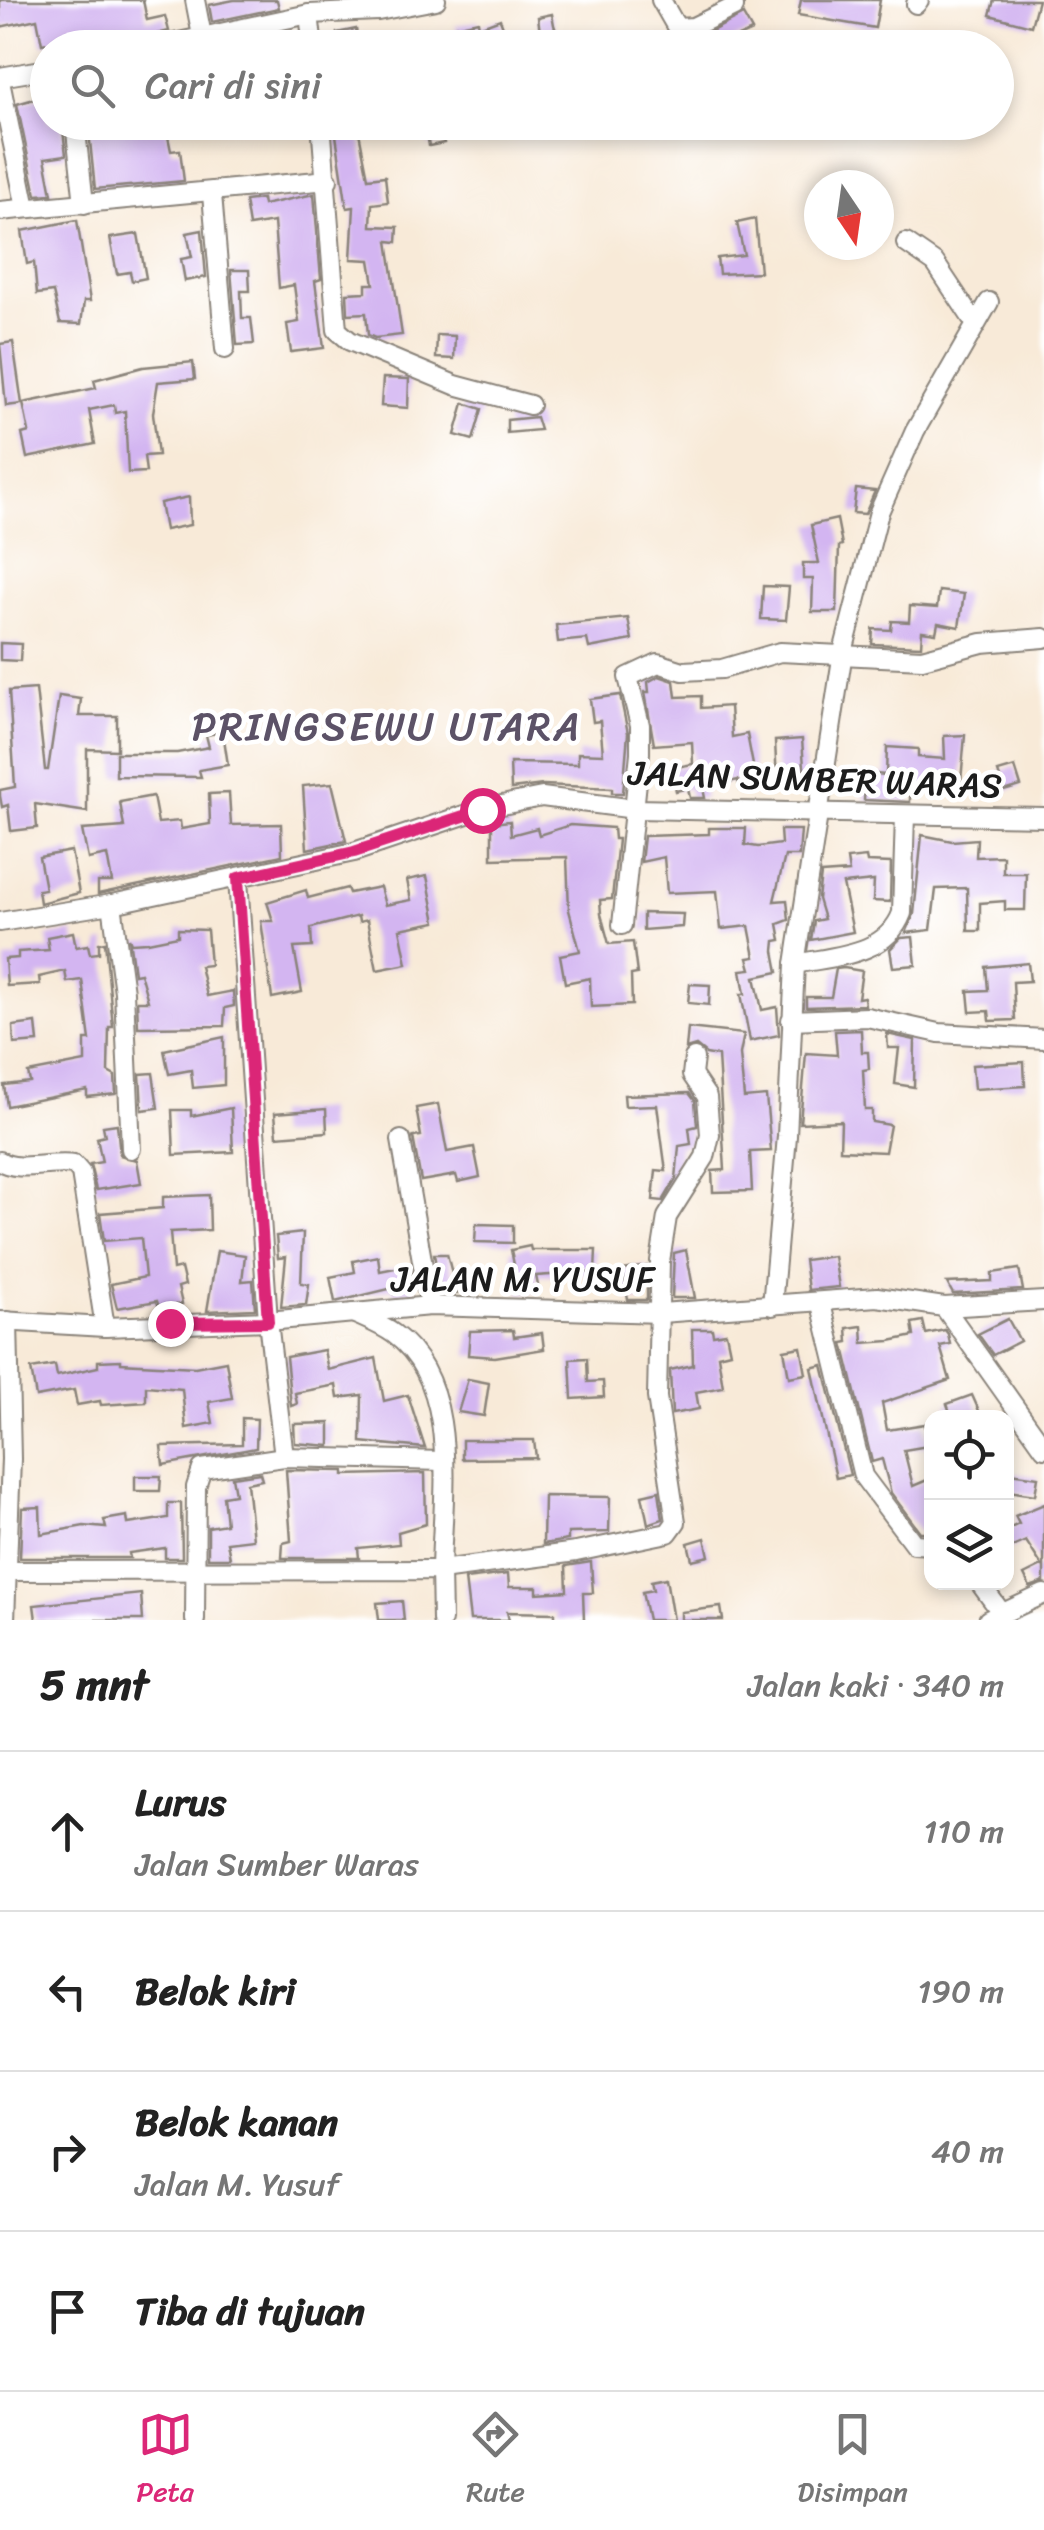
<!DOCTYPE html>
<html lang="id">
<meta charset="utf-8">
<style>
body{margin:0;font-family:Sriracha,sans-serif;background:#f6f6f6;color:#222}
.controls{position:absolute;right:30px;bottom:30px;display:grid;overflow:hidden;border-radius:20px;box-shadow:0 5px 15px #0003}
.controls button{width:90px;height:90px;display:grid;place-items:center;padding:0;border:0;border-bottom:2px solid #e0e0e0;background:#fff;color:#222;font:50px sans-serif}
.compass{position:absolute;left:804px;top:170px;width:90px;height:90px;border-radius:50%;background:#fff;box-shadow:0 5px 15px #0003;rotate:167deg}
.stop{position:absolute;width:30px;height:30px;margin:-22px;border:8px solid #db2777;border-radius:50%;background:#fff}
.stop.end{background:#db2777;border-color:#fff;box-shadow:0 2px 10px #0008}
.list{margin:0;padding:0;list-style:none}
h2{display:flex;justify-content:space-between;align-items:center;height:130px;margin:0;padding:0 40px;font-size:42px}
h2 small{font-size:32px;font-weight:400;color:#767676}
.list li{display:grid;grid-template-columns:65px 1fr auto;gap:30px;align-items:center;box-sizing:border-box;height:160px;padding:0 40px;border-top:2px solid #e0e0e0}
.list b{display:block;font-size:38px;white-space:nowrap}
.list p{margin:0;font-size:32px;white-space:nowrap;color:#767676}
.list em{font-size:32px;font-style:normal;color:#767676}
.icon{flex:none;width:55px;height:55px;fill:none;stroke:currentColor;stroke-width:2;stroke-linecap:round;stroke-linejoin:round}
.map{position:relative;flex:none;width:1044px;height:1620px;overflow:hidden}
.search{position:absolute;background:#fff;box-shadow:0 5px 15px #0003;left:30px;right:30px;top:30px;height:110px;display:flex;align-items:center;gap:25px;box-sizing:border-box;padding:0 35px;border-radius:55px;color:#767676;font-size:38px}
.sheet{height:770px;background:#fff}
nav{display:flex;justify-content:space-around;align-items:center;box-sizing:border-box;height:140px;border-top:2px solid #e0e0e0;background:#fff;font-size:28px;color:#767676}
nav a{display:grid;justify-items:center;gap:5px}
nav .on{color:#db2777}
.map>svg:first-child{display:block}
</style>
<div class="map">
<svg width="1044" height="1620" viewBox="0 0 1044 1620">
<rect width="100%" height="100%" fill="#fff"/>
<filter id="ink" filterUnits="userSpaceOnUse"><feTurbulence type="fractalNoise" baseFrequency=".01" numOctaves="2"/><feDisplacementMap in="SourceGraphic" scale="20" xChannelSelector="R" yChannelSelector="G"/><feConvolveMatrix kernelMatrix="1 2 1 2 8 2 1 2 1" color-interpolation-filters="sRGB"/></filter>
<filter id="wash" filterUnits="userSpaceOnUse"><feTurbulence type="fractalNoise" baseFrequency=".0048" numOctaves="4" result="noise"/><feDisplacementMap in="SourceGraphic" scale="40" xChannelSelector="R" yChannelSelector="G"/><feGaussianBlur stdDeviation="2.25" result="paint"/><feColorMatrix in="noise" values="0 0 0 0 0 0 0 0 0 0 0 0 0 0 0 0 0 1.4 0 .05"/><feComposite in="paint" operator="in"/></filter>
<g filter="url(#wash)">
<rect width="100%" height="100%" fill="#f8ead8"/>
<g id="blocks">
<g fill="#d3b5f1">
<path d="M0 0H143L147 20 165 16 169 31 123 43 124 48H76L74 38 42 44 37 19 0 27Z"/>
<path d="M234 0H277L279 8 212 22 209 5Z"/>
<path d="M801 0H880L875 28 798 15Z"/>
<path d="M994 0H1038L1031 26 990 15Z"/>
<path d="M552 14 554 25 562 48H542L538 17Z"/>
<path d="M743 15 752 31 713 48H687L684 40 698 38Z"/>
<path d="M500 19 511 48H460L456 26 478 21 479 27Z"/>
<path d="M356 29 360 48H341L337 33Z"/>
<path d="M48 95V122H62L66 155 45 158 52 194 36 195 17 104Z"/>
<path d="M88 122H165L171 151 180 150 184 181 95 189Z"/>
<path d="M334 122H357L368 178 385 176 388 202 372 204 371 226 398 227 397 242 388 241 402 335 375 338 368 335 366 313 348 314 347 293 366 292V284H374L370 260 351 259 354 207 347 208Z"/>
<path d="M425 122H441L444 143 429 146Z"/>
<path d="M314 194 321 279 315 281 324 348 291 352 287 324 299 322 294 285 279 288 274 222 249 226 245 201 262 199 263 205Z"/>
<path d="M755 219 760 272 719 274 717 258 744 255 737 223Z"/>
<path d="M77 220 90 301H84L81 324 60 323 53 292 37 294 34 262 27 264 22 231Z"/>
<path d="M202 230 206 277 185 281 181 259 192 257 187 233Z"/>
<path d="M138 234 146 278 132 281 130 272 117 274 110 238Z"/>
<path d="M231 270H249L250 291H241L242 318H251L254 344 237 345Z"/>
<path d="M437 335 455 336 454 359 436 358Z"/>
<path d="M13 342 22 404 6 406 0 344Z"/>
<path d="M193 362 195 379 158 382 153 413 158 455 144 456 146 472 128 473 125 411 115 413 114 405 89 410 95 444 27 458 22 434 29 432 23 403 96 388 94 380 143 367Z"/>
<path d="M383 378 409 379 408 408 381 406Z"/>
<path d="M464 403 482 409 473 440 455 435Z"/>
<path d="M536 417 540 430 507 433V420Z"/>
<path d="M856 489 875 491 865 514 853 513Z"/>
<path d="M189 497 190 525 165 530 160 503Z"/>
<path d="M837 519 842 545 839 546 837 612H812L813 579H803V563H819L811 525Z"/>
<path d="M763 586 789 587 786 620 761 619Z"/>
<path d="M939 591 964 594 959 627 938 623 936 633 922 631 921 646 872 644 873 629 891 630 892 621 909 622 910 606 937 608Z"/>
<path d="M628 618 632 640 589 648 587 639 558 642 556 625Z"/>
<path d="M0 643 21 644 20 661 0 660Z"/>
<path d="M659 676 674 681 676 697 701 696V708L730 706 732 737 747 734 757 786 740 790 738 780 703 788 705 798H690L688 788 676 791 671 768 693 764 692 742 654 745 645 692H649L648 682Z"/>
<path d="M36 689 45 770H48L59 696 81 699 79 716H117V750L87 749V812L35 804 37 828 11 831 8 805 2 807 0 796V790L15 787 9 691Z"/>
<path d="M620 695 628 733 623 793H612V788L543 785 511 789 510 763 578 764V753L603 754 600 721 593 722 590 699Z"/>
<path d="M223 732 228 765 199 770 201 777 116 776V753H177L209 747 206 735Z"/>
<path d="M965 735 960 793 910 790V802L864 800 866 773 886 775 887 747 918 749V757L945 759 944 736Z"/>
<path d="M802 739 805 781 777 782 775 741Z"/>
<path d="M1015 767 1021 786 1004 791 998 772Z"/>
<path d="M332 783 346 841 307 849 303 786Z"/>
<path d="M229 793 231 825 281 824 282 855 98 894V882H112L107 855 88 859 82 830 124 827 120 802 153 796 158 823 180 821 181 829 210 824 209 794Z"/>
<path d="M510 821 511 835 537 828 539 835 570 825 613 828 614 839H618L612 899 600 900 601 914 609 944 633 942 637 974 631 975 632 1005 591 1007 590 978 565 983 560 955 580 951 569 910 567 857 492 859V823Z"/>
<path d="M709 828H746L745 845 758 847 781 844 780 830H801L799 856H785L774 901 787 900 789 920 778 924 781 940 775 941 774 951 778 972 755 977 762 1010 777 1007 779 1035 750 1041 741 994H745L741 970 751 969 748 958 755 957 749 926 721 929 717 891 667 893 664 857 641 862 644 836 709 834Z"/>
<path d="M922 835 952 841 977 839 976 857 1003 856V873H1026L1025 910H1005V901L980 903V931H968L967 888 936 889 931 930 906 933 914 914Z"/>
<path d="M71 851 79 893 40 903 38 890 45 889 39 857Z"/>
<path d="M866 857 867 862 891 863 890 902 873 901 874 881 843 884 853 932 811 940 814 921 824 919 818 899 821 874 849 872 847 859Z"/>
<path d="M427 876 436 922 400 929 407 964 377 970 367 920 359 922 358 916 311 928 312 947 294 948 302 992 272 998 261 921H273L267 902 306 890 308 898 347 888 349 893 380 887 385 905 411 900 407 880Z"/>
<path d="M643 913 683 914 682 927 643 930Z"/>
<path d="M178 929 207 930 210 965 200 966 207 996 233 991 234 1006 225 1008 224 1026 138 1027 137 1001H148L140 973 134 974 129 938 131 943 148 942 178 936Z"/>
<path d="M73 932 76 947 88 945 90 954 99 953V943L105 942 113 1027H109L108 1072 115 1076 116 1094 87 1097V1090L7 1106 4 1085 30 1082 28 1073 85 1062V1040H90L82 980 67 982 65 971 39 977 40 984 7 986 5 959 18 958V952L49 950 47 937Z"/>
<path d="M913 937 916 965 893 967 890 949 901 938Z"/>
<path d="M1028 963 1030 981 1013 982 1015 1020 990 1021 989 1011 970 1012 968 991 988 990 986 967Z"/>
<path d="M844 968 862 971 858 998 864 997 865 1005 806 1007V997H831L836 969Z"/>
<path d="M690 984 710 985 709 1005 688 1003Z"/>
<path d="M36 1023 38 1042 14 1044 13 1026Z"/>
<path d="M688 1028 744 1034 740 1054 744 1098 766 1096 771 1151 750 1152 752 1191 713 1192 712 1171 725 1170 718 1056 706 1054 696 1046 686 1049Z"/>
<path d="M861 1030 862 1052H868L869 1069 863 1070 865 1110H872V1122L890 1125 885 1152 840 1150 841 1121 800 1123 806 1053 837 1055 835 1031Z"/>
<path d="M887 1034 915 1040 914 1087 895 1084 899 1048H888Z"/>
<path d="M224 1037V1085L193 1088 191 1070 169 1074 164 1050Z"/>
<path d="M1024 1062 1025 1086 974 1089 972 1065Z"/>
<path d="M153 1073 158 1108 142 1110 140 1074Z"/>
<path d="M689 1093 695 1101 697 1126 689 1128 691 1144 679 1146 676 1179 663 1201 653 1200 656 1170 666 1171 657 1105 625 1106 624 1095Z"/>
<path d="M438 1104 447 1152 474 1147 480 1177 458 1182 456 1175 421 1181 413 1137 421 1136 416 1108Z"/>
<path d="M231 1108 233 1152 174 1155 172 1110H191V1116Z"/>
<path d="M326 1109 327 1132 277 1136 275 1113Z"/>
<path d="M117 1124 120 1155 137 1160 141 1183 96 1190 90 1164 102 1162 97 1138 105 1136 103 1126Z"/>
<path d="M209 1195 210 1230 170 1232 173 1270 181 1268 185 1285 178 1287 182 1304 159 1308 157 1301 117 1308 111 1284 145 1277 141 1238 104 1241 100 1213 163 1208V1197Z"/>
<path d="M476 1224 513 1225V1243L475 1242Z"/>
<path d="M303 1233 301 1283 309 1284 306 1305 281 1307 286 1257 278 1258 276 1236Z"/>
<path d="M530 1246 531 1250H596L595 1272 536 1276 539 1290 520 1294 511 1250Z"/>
<path d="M686 1250 695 1298H672L674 1253Z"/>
<path d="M217 1251 245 1255 242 1281 253 1280 255 1309 207 1311Z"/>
<path d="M434 1254H447L457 1293 441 1294Z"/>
<path d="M378 1256 380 1271 410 1265 415 1290 394 1294 393 1288 335 1302 330 1277 355 1272 353 1261Z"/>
<path d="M834 1256 839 1287 808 1290 804 1260Z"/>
<path d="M647 1266V1300H628L623 1270Z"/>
<path d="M1019 1269 1023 1290 953 1294 947 1283 992 1281V1273Z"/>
<path d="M1008 1319 1020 1341 993 1355 978 1334Z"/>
<path d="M923 1321 926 1334 945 1330 948 1334 950 1344 940 1346 950 1380 882 1403 887 1430 925 1424 928 1446 904 1450 913 1486 932 1478V1532H920L891 1493 882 1459 872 1462 843 1343 848 1342 847 1328 862 1326 863 1343 890 1341 914 1336 912 1323Z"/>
<path d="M692 1329H712L713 1335 726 1333 730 1352 718 1355 723 1387 696 1392 699 1409 672 1414 670 1370 693 1365Z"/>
<path d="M513 1330 514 1337 542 1333 544 1349 495 1357 468 1355 470 1331Z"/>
<path d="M801 1347 806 1374 789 1377 784 1350Z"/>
<path d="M324 1350 328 1370 376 1358 384 1401 408 1395 425 1448 361 1442 362 1395 338 1398 336 1385 295 1393 297 1404 291 1406 286 1357Z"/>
<path d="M587 1358 588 1382 603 1381 604 1397 572 1399 570 1359Z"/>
<path d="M121 1360V1363L195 1367 226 1361 232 1398 209 1402 213 1423 186 1428 182 1389 146 1386V1402L101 1405 100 1401 77 1405 74 1390 36 1397 31 1369 55 1365 57 1376 98 1367V1361Z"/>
<path d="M823 1365 850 1475 836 1478 812 1368Z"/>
<path d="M468 1379 489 1383 484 1416 458 1412Z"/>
<path d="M972 1395 980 1413 952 1418 947 1404Z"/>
<path d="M242 1418 257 1419 256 1448 163 1465 161 1446 242 1444Z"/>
<path d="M330 1423V1446L295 1443 294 1424Z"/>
<path d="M462 1440H534L536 1458 462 1459Z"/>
<path d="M286 1470 344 1471V1475L425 1473 426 1524 398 1532 399 1544 358 1548 359 1558H282L283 1543 291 1541Z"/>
<path d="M260 1473 262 1480 247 1483 253 1539 227 1542 230 1558H208V1527L226 1524 223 1496 235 1494 232 1477Z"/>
<path d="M1011 1473 1038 1477 1035 1495 1008 1491Z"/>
<path d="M135 1476H161L160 1491H135Z"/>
<path d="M659 1491 663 1519 648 1524 642 1495Z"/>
<path d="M544 1496 610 1497 609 1532 568 1533V1540L543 1544Z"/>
<path d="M168 1503H181L182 1558H165V1548L129 1553 130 1558H20L22 1508 40 1507 41 1534 84 1526 106 1528 104 1520 127 1516 128 1524 168 1518Z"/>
<path d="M1044 1504V1582L1030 1587 1024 1575 1042 1566 1026 1541 1006 1550V1530L1019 1524 1015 1516Z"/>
<path d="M705 1538 709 1556 692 1560 688 1543Z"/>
<path d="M591 1562 593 1593H583L584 1620H555V1613L507 1612 509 1620H470L465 1579 508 1574 509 1587H537V1593L567 1591 566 1566Z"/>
<path d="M666 1578 673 1620H648L642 1592 653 1590 651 1581Z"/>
<path d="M141 1594 143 1620H36L34 1605Z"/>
<path d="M402 1601 404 1620H379L377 1603Z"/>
<path d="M721 1607 723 1620H681V1612Z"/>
</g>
</g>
</g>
<g filter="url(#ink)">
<use href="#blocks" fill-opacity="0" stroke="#8a837a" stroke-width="2.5"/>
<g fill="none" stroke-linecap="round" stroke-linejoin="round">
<g stroke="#8a837a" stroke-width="22">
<g id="minor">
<path d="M195 0 202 36"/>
<path d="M661 0 677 28 693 27 734 7"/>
<path d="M916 4 919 0"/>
<path d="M309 14 313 48"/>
<path d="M151 48 309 14 378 11 436 0"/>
<path d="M0 77 48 69"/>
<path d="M0 81 26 208"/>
<path d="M75 122 84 204"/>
<path d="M321 122 337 330 350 341 455 385 530 405"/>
<path d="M212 194 225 349"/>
<path d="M0 211 328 180"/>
<path d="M906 243 935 263 975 323"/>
<path d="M238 879 268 1321 284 1457"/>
<path d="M112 904 124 992 131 1149"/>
<path d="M0 922 112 904 354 852 482 809 542 797 635 809 1044 817"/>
<path d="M622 925 640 753V725L628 677 658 663 683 671 722 669 780 652 922 659 982 643 1044 638"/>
<path d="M795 964C833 956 886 956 902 913L905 815"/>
<path d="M791 1020 867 1017 939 1033 1044 1039"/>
<path d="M401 1140 430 1306"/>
<path d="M0 1161C17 1173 52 1161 74 1165L81 1173 105 1327"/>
<path d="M821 1304 863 1476 914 1544 932 1545"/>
<path d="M772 1306 787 1136 795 964 843 652 879 512 915 431 989 302"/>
<path d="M944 1307 1044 1448"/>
<path d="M353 1313C366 1319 382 1325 394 1334 462 1384 442 1497 441 1570L576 1552 668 1533 676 1522 657 1397 660 1261 667 1217 705 1157 710 1135 707 1097 692 1075 694 1058"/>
<path d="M0 1321 105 1327 268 1321 430 1306 661 1313 877 1297 944 1307 1044 1301"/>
<path d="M0 1571 441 1570 442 1620"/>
<path d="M979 1582 1001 1612"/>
<path d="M5 1620 11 1459 8 1321"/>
<path d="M195 1620 196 1487 202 1469 284 1457 443 1461"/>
<path d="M988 1620 1044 1594"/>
</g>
</g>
<use href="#minor" stroke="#fff" stroke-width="18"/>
</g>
</g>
<g fill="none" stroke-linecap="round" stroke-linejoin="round" filter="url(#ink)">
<path stroke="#db2777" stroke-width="12" d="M170 1323 268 1322 238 878 354 852 482 810"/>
</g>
<g text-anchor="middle" stroke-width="9" stroke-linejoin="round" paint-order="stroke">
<g font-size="35" fill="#1c1c1c" stroke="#fff">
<text transform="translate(815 779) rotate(2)" y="12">JALAN SUMBER WARAS</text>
<text x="523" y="1291">JALAN M. YUSUF</text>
</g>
<g font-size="40" letter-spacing="2.5" fill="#5c5267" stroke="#fff">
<text x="387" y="740">PRINGSEWU UTARA</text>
</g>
</g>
</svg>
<div class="controls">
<button><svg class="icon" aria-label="locate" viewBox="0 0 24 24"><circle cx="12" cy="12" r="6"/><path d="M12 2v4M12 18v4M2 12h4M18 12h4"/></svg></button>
<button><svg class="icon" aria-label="layers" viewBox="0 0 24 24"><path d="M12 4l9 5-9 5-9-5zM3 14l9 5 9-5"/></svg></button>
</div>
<svg class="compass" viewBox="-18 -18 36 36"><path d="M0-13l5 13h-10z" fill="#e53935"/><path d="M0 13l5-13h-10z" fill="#767676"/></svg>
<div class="stop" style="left:482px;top:810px"></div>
<div class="stop end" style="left:170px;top:1323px"></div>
<div class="search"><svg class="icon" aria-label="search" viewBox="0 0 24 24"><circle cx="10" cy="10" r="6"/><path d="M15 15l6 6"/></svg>Cari di sini</div>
</div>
<section class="sheet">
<h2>5 mnt<small>Jalan kaki · 340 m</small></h2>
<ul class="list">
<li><svg class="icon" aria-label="ahead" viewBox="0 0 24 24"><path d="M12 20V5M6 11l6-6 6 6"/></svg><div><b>Lurus</b><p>Jalan Sumber Waras</p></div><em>110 m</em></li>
<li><svg class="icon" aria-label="left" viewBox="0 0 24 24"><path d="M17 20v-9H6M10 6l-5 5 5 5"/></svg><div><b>Belok kiri</b></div><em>190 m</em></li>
<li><svg class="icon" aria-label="right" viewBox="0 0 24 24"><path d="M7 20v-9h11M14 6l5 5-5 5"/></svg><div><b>Belok kanan</b><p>Jalan M. Yusuf</p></div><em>40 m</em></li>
<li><svg class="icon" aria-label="arrive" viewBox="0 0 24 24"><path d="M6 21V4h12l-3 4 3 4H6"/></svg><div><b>Tiba di tujuan</b></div></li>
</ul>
</section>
<nav>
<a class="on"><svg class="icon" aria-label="map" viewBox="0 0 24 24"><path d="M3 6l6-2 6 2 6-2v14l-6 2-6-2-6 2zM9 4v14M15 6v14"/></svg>Peta</a>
<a><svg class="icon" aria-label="directions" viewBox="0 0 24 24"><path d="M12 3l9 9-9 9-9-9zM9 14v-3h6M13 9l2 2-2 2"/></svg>Rute</a>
<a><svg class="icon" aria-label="saved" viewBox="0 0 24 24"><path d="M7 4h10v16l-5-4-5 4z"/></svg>Disimpan</a>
</nav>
